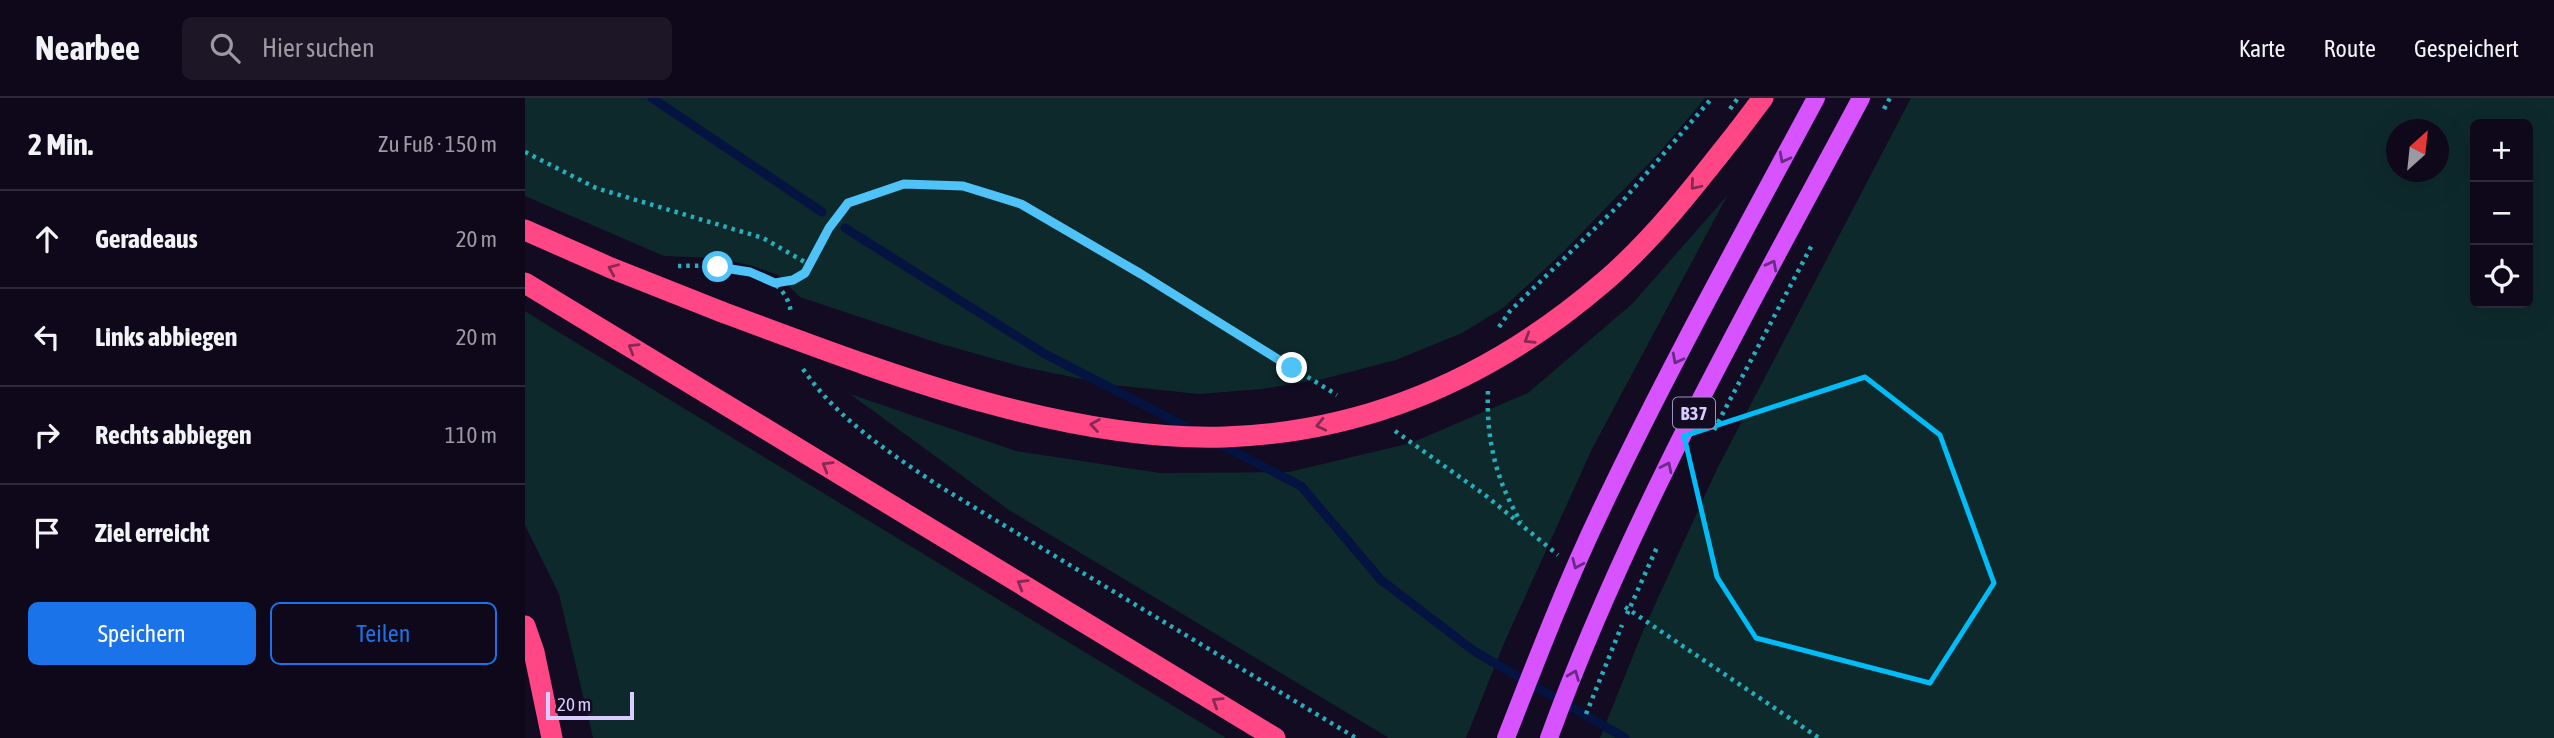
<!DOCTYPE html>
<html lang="de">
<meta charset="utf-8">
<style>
body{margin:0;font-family:"Asap Condensed",sans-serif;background:#1c1627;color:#f1f3f6}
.controls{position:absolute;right:21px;top:21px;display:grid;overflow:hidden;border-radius:10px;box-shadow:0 7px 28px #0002}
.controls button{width:63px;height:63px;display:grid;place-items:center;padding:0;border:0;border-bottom:2px solid #2e2939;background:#0e081a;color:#f1f3f6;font:35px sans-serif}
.compass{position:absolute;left:1861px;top:21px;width:63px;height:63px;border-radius:50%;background:#0e081a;box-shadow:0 7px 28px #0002;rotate:27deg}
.scale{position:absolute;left:21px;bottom:18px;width:88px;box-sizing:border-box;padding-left:7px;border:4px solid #d9ccff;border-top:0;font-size:19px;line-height:24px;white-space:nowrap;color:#d9ccff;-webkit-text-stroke:5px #120b22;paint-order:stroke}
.stop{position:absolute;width:21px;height:21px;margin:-16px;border:5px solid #4fc3f7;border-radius:50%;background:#fff}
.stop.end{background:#4fc3f7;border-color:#fff;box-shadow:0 2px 7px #0008}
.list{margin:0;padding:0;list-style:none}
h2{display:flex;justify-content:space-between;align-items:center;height:91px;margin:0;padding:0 28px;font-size:30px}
h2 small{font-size:23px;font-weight:400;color:#9b9aa2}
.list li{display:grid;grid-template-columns:46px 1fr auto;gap:21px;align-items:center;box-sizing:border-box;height:98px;padding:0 28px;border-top:2px solid #2e2939}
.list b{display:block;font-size:26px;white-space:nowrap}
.list em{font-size:23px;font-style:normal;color:#9b9aa2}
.actions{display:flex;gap:14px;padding:21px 28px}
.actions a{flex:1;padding:16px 0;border:2px solid #1a73e8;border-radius:10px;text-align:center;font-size:24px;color:#1a73e8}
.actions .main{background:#1a73e8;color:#fff}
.icon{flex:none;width:38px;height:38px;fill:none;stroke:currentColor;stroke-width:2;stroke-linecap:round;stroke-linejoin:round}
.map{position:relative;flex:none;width:2029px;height:640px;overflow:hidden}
header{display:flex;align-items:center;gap:42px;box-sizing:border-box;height:98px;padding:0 35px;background:#0e081a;border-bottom:2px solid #2e2939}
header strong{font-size:33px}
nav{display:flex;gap:38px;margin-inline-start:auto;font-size:24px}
.search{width:490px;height:63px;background:#1c1627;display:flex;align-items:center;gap:18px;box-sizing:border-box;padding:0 24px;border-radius:10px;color:#9b9aa2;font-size:26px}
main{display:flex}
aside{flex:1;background:#0e081a}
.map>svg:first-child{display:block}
</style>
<header>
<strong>Nearbee</strong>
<div class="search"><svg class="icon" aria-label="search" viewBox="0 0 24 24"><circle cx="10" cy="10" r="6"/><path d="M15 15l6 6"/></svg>Hier suchen</div>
<nav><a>Karte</a><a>Route</a><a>Gespeichert</a></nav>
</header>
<main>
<aside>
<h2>2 Min.<small>Zu Fuß · 150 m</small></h2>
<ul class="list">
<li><svg class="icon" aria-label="ahead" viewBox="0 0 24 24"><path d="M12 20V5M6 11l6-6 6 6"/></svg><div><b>Geradeaus</b></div><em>20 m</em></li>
<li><svg class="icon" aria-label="left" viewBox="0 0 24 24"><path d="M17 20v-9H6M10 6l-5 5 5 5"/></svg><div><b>Links abbiegen</b></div><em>20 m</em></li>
<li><svg class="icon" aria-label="right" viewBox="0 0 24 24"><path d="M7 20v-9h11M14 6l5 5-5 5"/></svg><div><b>Rechts abbiegen</b></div><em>110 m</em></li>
<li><svg class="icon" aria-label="arrive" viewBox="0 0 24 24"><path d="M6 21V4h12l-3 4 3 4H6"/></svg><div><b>Ziel erreicht</b></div></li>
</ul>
<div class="actions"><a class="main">Speichern</a><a>Teilen</a></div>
</aside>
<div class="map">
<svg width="2029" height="640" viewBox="0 0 2029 640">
<rect width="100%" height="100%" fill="#120b22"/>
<g fill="#0e292c" fill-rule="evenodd">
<path d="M0 0H1180L1134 55 1038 154 978 210 937 235 871 262 798 281 737 291 674 296 587 287 498 269 416 246 275 199 253 177 228 168 193 160 139 158 0 98Z"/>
<path d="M1386 0H2029V640H1075L1118 533 1192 371ZM1950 26H2003V205H1950ZM1871 32H1913V74H1871Z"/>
<path d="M1202 98 1067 351 980 543 941 640H864L484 412 325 296 491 353 635 375 764 374 886 345 1003 295 1107 206Z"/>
<path d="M0 213 27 230 701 640H68L34 496 0 427Z"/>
</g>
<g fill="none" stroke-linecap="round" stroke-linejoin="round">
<g stroke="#051341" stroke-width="9">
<path d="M127 0 297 114"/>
<path d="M320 130 520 256 669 333"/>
<path d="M691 344 776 388 856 482 949 553 1100 640"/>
</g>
<g stroke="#24afbb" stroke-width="4.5" stroke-dasharray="3.5 5" stroke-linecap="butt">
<path d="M0 54 71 90 238 140 285 167C276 180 266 183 251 185"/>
<path d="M285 167 304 130 323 105 379 86 438 88 496 106 616 176 812 297"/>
<path d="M153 168C191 167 260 167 266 215"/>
<path d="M974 229 985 213 1095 106 1187 0"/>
<path d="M278 271C312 321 365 355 414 388L831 640"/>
<path d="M963 293C961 341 971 383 996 424"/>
<path d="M870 333 960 397 1033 457"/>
<path d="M1100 509 1294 640"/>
</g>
<g stroke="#ff4786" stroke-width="21">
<path d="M1213 33 1238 0"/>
<path d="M0 132 86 170 197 214"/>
<path d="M0 185 750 640"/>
<path d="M0 528 9 554 27 640"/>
</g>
<g stroke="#24afbb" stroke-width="4.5" stroke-dasharray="3.5 5" stroke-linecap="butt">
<path d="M1205 11 1213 0"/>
<path d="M1359 11 1365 0"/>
<path d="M1189 332 1288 145"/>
<path d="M1102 516 1133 447"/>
<path d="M1061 616 1097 527"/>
</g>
<g stroke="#d753ff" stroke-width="18">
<path d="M981 640C1011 563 1041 485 1077 410 1143 271 1218 136 1291 0"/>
<path d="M1024 640C1105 418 1225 208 1336 0"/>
</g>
<path stroke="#ff4786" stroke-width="21" d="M197 214C351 271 534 344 700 339 845 334 971 277 1080 183 1130 140 1172 85 1213 33"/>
</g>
<defs><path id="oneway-chevron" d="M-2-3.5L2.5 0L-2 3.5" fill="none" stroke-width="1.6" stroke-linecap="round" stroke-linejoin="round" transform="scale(1.75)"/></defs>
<g stroke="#6b2b85">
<use href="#oneway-chevron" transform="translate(1259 60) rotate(118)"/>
<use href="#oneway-chevron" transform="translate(1247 167) rotate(-62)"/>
<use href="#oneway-chevron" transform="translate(1152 261) rotate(118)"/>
<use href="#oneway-chevron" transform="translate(1142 369) rotate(-64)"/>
<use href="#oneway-chevron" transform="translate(1052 466) rotate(114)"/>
<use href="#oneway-chevron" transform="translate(1049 577) rotate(-68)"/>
</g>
<g stroke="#882954">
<use href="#oneway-chevron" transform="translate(1170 87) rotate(130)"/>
<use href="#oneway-chevron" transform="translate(88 171) rotate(-157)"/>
<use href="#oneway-chevron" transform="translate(1004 241) rotate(148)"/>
<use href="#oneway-chevron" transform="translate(108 250) rotate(-149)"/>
<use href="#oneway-chevron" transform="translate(570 327) rotate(-171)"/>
<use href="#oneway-chevron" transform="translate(796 327) rotate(167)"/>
<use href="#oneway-chevron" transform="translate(302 368) rotate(-149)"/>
<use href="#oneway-chevron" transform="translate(497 486) rotate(-149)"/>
<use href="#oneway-chevron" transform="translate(692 604) rotate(-148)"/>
</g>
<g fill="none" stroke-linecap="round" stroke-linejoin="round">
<path stroke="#4fc3f7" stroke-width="9" d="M193 169 225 174 250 185 268 182 280 175 304 130 323 105 379 86 438 88 496 106 616 176 767 270"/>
</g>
<path fill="none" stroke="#00bcf7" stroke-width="5" stroke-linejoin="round" d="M1340 279 1415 337 1469 485 1405 585 1231 540 1192 479 1159 338Z"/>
<g text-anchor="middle" stroke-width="7" stroke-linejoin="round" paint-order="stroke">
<rect fill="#120b22" stroke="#9d92bd" stroke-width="2" x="1148" y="299.5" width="42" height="31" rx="5"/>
<g font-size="19" font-weight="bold" fill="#d9ccff">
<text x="1169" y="322">B37</text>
</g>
</g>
</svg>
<div class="controls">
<button>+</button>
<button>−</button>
<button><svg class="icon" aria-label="locate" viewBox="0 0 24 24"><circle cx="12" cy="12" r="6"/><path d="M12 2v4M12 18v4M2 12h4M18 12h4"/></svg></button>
</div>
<svg class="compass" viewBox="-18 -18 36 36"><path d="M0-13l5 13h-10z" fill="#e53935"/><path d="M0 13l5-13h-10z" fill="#9b9aa2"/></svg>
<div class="scale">20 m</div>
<div class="stop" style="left:193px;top:169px"></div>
<div class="stop end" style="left:767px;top:270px"></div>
</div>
</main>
